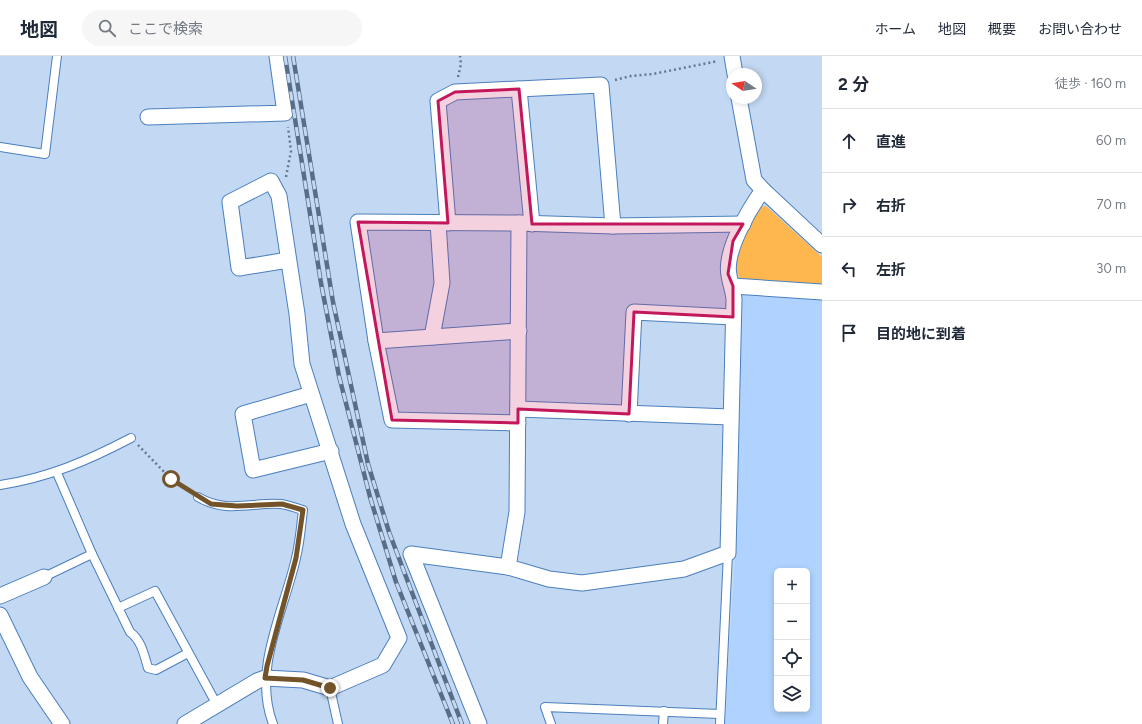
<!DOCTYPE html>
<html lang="ja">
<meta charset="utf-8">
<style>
body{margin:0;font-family:Figtree,"Noto Sans JP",sans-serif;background:#f6f6f7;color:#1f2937}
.controls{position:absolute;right:12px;bottom:12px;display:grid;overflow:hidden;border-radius:6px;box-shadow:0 2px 6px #0003}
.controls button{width:36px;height:36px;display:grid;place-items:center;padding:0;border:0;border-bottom:1px solid #e0e1e3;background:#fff;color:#1f2937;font:20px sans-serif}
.compass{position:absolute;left:726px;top:12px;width:36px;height:36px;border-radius:50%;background:#fff;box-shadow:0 2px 6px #0003;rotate:282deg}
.stop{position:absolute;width:12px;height:12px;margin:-9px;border:3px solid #73542a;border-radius:50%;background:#fff}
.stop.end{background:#73542a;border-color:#fff;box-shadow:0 1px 4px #0008}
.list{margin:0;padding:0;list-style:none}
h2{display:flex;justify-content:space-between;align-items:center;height:52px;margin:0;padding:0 16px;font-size:17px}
h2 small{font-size:13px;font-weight:400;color:#747a83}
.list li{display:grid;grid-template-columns:26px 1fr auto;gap:12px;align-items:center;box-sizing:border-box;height:64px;padding:0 16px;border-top:1px solid #e0e1e3}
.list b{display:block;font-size:15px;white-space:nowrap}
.list em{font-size:13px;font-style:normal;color:#747a83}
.icon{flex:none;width:22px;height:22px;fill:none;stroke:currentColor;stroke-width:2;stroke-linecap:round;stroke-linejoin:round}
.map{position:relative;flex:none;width:822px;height:668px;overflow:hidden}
header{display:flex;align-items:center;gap:24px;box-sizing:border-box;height:56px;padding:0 20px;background:#fff;border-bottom:1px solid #e0e1e3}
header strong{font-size:19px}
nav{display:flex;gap:22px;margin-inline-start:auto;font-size:14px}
.search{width:280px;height:36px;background:#f6f6f7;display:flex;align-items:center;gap:10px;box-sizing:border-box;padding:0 14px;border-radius:22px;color:#747a83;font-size:15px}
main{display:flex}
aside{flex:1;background:#fff}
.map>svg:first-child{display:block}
</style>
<header>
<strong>地図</strong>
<div class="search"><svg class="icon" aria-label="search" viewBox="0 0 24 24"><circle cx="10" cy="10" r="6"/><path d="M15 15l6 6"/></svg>ここで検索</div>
<nav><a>ホーム</a><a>地図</a><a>概要</a><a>お問い合わせ</a></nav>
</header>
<main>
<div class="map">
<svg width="822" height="668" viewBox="0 0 822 668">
<rect width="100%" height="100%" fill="#c2d8f3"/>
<path fill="#afd3fe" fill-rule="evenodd" d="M741 234 822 241V668H725L735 501ZM777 515H807V653H777Z"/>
<path fill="#feb74f" d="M766 150 822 201V232L742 227 735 213 738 188 760 151Z"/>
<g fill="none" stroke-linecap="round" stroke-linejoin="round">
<g stroke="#4b7fbc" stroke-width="10">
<g id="lane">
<path d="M0 91 45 98 57 0"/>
<path d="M57 417 92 498 130 576C142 585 144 599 148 612L156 614 188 597"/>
<path d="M0 429C48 422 89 404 131 382"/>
<path d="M198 441C227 458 251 446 281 448 288 449 296 452 303 454 301 470 300 486 296 502 284 555 252 613 273 668"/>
<path d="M44 521 92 498"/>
<path d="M118 552 155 535 217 649"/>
<path d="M330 632 338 668"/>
<path d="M551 668 545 651 720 658"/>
<path d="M663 668 664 655"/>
<path d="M720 668 728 497"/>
</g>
</g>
<g stroke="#4b7fbc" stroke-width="17">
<g id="street">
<path d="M732 0 735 18"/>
<path d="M519 33 532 168"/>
<path d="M739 42 754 124 763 134 822 189"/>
<path d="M148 61 285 57 277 0"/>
<path d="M448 167 438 45 455 36 601 29 613 170"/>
<path d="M733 230 822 236"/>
<path d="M432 281 442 227 438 167"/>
<path d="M376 285 519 275"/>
<path d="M311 338 243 358 253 414 331 395"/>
<path d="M518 353 730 361"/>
<path d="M629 358 634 256 733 261"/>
<path d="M518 367 392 364 376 285 358 166 519 167"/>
<path d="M508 511 517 456 519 167 613 170 743 168"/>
<path d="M0 540 44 521"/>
<path d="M0 559 30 621 62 668"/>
<path d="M185 668 257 625 265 622 303 624 330 632 383 609 399 582 353 468 302 308 297 258 279 140 271 125 230 146 239 212 288 204"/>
<path d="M479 668 411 498 508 511 549 523 582 527 684 513 728 497 734 243C733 234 730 227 729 219 724 196 749 153 763 134"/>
</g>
</g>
<g stroke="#637993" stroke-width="2.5" stroke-dasharray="2 3" stroke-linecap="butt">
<path d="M458 21 461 8 460 0"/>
<path d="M615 24 631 20 653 18 718 5"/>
<path d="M286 121 291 95 288 71"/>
<path d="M138 389 171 423 189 435"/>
</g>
<use href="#lane" stroke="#fff" stroke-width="8"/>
<use href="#street" stroke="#fff" stroke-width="15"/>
<g stroke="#586e88" stroke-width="4.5">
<g id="rail">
<path d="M285 0 321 227 339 320 370 441 396 526 453 668"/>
<path d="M293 0 333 246 368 408 389 476 462 668"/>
</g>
</g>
<use href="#rail" stroke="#c2d8f3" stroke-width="3" stroke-dasharray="9" stroke-linecap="butt"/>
</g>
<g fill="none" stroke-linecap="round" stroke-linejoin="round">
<path stroke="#73542a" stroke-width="5" d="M171 423 211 448 237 450 282 448 303 454 296 502 267 610 265 622 303 624 330 632"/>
</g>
<path fill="#c2185b" fill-opacity="0.2" stroke="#c2185b" stroke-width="3" stroke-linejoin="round" d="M519 33 532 168H743L733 185 728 218 733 230V261L634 256 629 358 518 353V367L392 364 358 166 448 167 438 45 455 36Z"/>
</svg>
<div class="controls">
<button>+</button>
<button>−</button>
<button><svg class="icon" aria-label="locate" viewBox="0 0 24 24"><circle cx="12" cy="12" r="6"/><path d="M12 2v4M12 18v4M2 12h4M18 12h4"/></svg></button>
<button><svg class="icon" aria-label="layers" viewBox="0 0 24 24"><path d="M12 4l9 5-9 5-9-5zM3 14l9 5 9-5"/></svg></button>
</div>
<svg class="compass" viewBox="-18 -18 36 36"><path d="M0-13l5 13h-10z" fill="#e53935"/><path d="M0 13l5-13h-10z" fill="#747a83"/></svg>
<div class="stop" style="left:171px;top:423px"></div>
<div class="stop end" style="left:330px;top:632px"></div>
</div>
<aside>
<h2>2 分<small>徒歩 · 160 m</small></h2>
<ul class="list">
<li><svg class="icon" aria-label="ahead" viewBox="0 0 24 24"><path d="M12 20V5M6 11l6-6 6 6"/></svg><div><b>直進</b></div><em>60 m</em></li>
<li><svg class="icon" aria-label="right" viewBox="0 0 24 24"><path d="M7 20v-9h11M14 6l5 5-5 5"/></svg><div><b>右折</b></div><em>70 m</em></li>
<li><svg class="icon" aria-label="left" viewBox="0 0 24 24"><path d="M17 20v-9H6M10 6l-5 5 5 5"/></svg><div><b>左折</b></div><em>30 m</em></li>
<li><svg class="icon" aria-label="arrive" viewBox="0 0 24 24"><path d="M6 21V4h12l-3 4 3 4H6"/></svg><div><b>目的地に到着</b></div></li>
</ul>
</aside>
</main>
